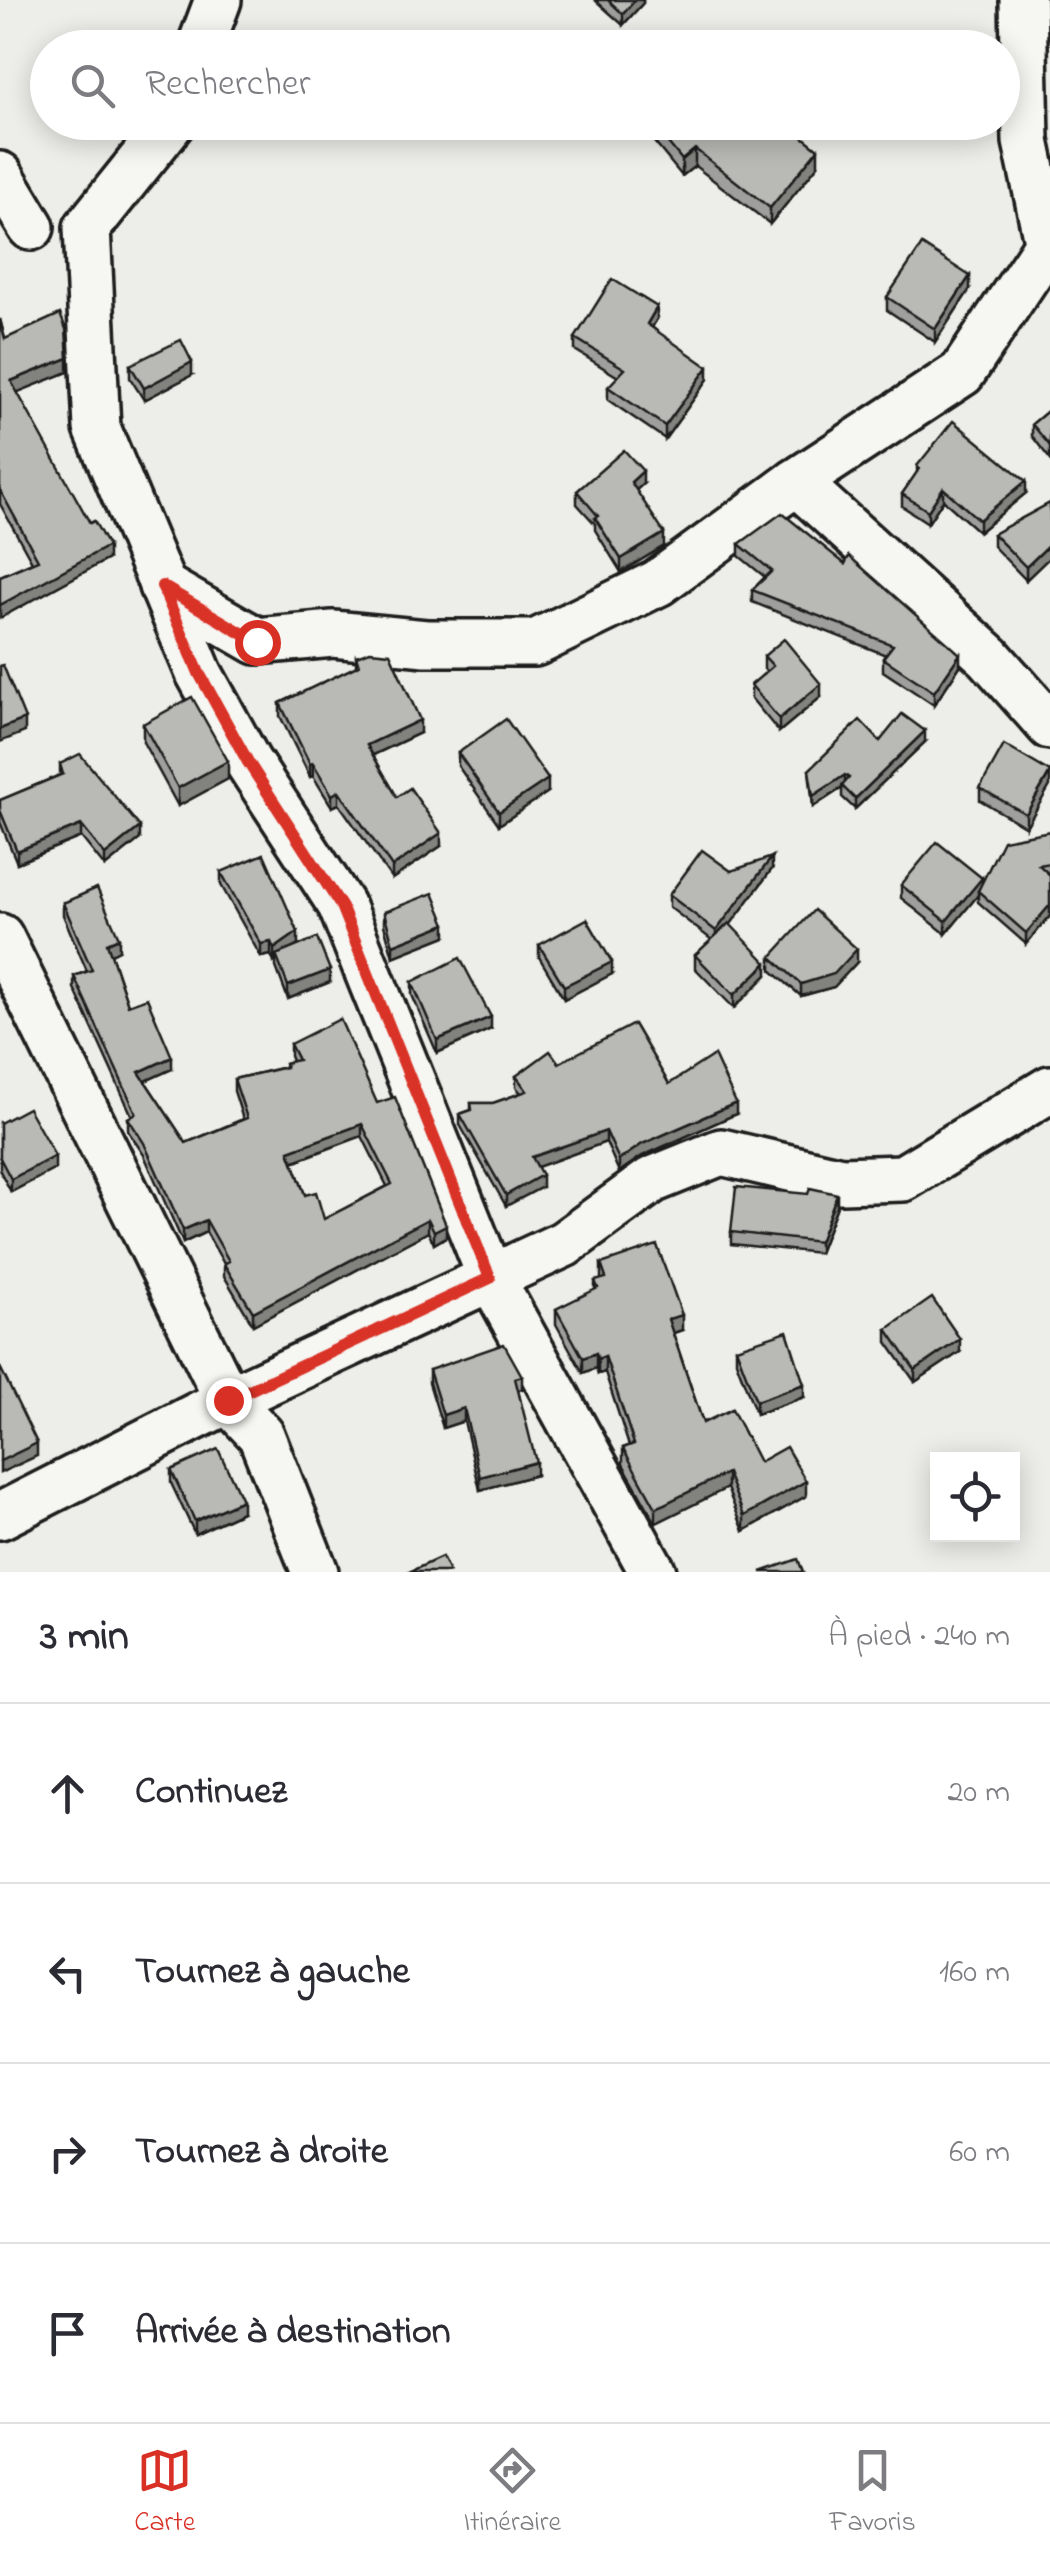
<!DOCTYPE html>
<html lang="fr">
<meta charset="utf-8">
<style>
body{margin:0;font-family:"Indie Flower",sans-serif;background:#f2f2f3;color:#2b2b33}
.controls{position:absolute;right:30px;bottom:30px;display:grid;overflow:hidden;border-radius:0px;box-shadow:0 5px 25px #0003}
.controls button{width:90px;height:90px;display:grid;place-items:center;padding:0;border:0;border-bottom:2px solid #e1e1e2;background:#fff;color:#2b2b33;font:50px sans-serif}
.stop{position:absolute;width:30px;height:30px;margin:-22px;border:8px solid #d93025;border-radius:50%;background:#fff}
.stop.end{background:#d93025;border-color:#fff;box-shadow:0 2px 10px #0008}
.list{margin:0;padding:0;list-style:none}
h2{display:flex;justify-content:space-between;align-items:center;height:130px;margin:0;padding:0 40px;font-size:42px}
h2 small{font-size:32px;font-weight:400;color:#7c7c81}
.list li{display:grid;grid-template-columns:65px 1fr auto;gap:30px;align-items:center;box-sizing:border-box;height:180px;padding:0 40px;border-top:2px solid #e1e1e2}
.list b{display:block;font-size:38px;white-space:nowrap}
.list em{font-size:32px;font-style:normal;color:#7c7c81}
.icon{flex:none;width:55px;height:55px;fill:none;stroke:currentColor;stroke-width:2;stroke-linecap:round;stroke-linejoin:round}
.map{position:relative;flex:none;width:1050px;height:1572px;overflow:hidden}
.search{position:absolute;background:#fff;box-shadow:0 5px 25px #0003;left:30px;right:30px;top:30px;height:110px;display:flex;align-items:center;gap:25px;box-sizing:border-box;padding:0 35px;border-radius:55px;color:#7c7c81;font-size:38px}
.sheet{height:850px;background:#fff}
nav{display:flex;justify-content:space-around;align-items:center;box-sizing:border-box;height:140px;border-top:2px solid #e1e1e2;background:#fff;font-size:28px;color:#7c7c81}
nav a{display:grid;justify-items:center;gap:5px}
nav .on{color:#d93025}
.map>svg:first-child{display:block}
</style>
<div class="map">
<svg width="1050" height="1572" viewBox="0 0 1050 1572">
<rect width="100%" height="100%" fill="#edede9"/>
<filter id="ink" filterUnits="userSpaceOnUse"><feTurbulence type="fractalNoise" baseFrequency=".01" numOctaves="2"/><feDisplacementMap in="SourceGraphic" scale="20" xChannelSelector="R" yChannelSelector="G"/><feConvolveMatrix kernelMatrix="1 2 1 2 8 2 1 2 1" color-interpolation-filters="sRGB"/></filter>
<g filter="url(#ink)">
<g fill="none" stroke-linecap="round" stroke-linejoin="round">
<g stroke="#1c1c1c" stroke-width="52">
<g id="minor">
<path d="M1023 0 1026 141 1050 255"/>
<path d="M200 48 218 0"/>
<path d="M172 122 87 228 97 428 199 673 248 762 341 905 491 1278 653 1572"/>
<path d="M0 175 31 227"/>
<path d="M796 482 989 657 1050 726"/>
<path d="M162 586 257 641 333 634 426 643H535L658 583 796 482 962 373 1050 241"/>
<path d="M0 937 228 1400 261 1435 315 1572"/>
<path d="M0 1516 228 1400 564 1244 652 1180 721 1152 841 1180 903 1178 1050 1089"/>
</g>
</g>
<use href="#minor" stroke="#f6f6f2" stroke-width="45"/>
</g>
<g fill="#9f9f9d" stroke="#1c1c1c" stroke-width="2.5" fill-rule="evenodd">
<path d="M595 0H643V3L623 25Z"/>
<path d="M646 122H727L740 137 818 165 770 224 695 166 682 176 646 132Z"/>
<path d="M970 289 935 342 887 310V297Z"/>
<path d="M0 319 5 339 68 372 17 392 108 559 0 618V576L32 562 0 504Z"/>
<path d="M657 319 652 327 708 379 665 439 608 400V387L618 377 575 350V338Z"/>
<path d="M130 365 192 375 144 400 130 378Z"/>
<path d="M1050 409V459L1032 436V424Z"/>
<path d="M917 466 1026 493 979 532 943 500 928 523 902 506V494L917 473Z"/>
<path d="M643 484 636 490 664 546 621 572 595 530V524L577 504V491Z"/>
<path d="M1050 503 1026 580 993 546V534Z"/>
<path d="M739 544 960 666 934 705 883 671V658L886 655 752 602V590L765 577 739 556Z"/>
<path d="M356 656 420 733 373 755 397 797 441 846 392 879 339 804 332 807 313 776 310 777 280 716V703L356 667Z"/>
<path d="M764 656 821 697 779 732 751 698V685L767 672 764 669Z"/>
<path d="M143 724 228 779 178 806 143 742Z"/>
<path d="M925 742 855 809 842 797V788L813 807 809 770Z"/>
<path d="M458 753 548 792 499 825 458 766Z"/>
<path d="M60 764 140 839 105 867 81 837 17 863 0 822V800L60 775Z"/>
<path d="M1050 772 1026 827 980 800V788Z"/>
<path d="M1050 831V916L1026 944 978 902V895L946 934 901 898V885L982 884Z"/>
<path d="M772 869 730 925 767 975 734 1008 695 968V955L712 940 669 907V895L731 871Z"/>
<path d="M221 872 298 945 295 947 330 982 288 999 276 967V960L274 962 271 955 261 957 221 885Z"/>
<path d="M63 903 119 950 111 954 128 1005 172 1069 145 1081 186 1143 243 1119 234 1091V1079L285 1067V1063L292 1061 290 1056V1044L377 1103 446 1237 434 1244 428 1232 253 1325 224 1276V1264L206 1232 183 1243 144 1155 128 1131V1118L132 1116 74 988V976L87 971 63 915ZM362 1136 387 1186 324 1219 305 1195 293 1162Z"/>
<path d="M384 912 446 936 393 957 384 925Z"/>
<path d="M539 945 612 974 564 999 539 957Z"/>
<path d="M771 957 857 962 834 987 801 996 771 970Z"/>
<path d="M412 982 491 1029 437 1053 412 995Z"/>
<path d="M559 1063 669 1084 736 1114 642 1156 619 1172 606 1142 537 1167 542 1187 506 1206 460 1125V1114L471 1110V1103H493L521 1093 516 1087V1076Z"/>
<path d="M0 1123 55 1169 11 1192 0 1171Z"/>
<path d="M837 1206 819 1253 731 1244V1232Z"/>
<path d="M601 1264 682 1330 673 1333 703 1423 806 1496 744 1531 727 1488 656 1523 623 1464V1448L629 1446 605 1372 598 1374 596 1368 583 1373 556 1324V1309L595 1290V1281L601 1280Z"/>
<path d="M887 1329 960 1352 915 1382 887 1342Z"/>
<path d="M736 1348 804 1397 756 1414 736 1361Z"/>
<path d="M429 1370 522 1376V1389L518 1390 536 1475 480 1490 464 1421 443 1428 429 1383Z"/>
<path d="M171 1470 242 1512 195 1534 171 1483Z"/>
</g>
<g fill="#82827f" stroke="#1c1c1c" stroke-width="2.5">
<path d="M635 0H643V3L623 25V14Z"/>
<path d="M695 149V166L682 176V160Z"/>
<path d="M818 149V165L770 224V208Z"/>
<path d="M970 276V289L935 342V329Z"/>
<path d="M657 307V319L647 336V324Z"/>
<path d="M68 358V372L11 395V381Z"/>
<path d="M192 362V375L144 400V388Z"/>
<path d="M708 367V379L665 439V426Z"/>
<path d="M643 471V484L631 495V482Z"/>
<path d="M1026 481V493L979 532V520Z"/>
<path d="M943 488V500L928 523V511Z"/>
<path d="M664 533V546L621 572V559Z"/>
<path d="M1050 544V557L1026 580V567Z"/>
<path d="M108 546V559L0 618V605Z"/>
<path d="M960 654V666L934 705V692Z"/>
<path d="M821 684V697L779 732V719Z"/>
<path d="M25 719V732L0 742V729Z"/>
<path d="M420 720V733L367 758V745Z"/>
<path d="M925 731V742L855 809V799Z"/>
<path d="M228 761V779L178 806V788Z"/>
<path d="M313 763V776L310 777V764Z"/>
<path d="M1050 773V786L1026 827V814Z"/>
<path d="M845 775V786L813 807V796Z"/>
<path d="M548 779V792L499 825V812Z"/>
<path d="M339 791V804L332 807V795Z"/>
<path d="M81 825V837L17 863V851Z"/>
<path d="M140 827V839L105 867V855Z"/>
<path d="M441 833V846L392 879V867Z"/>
<path d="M772 857V869L716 944V931Z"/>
<path d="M982 878V891H978V895L946 934V921Z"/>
<path d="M1050 905V916L1026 944V933Z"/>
<path d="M446 924V936L393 957V945Z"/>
<path d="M298 932V945L277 959 276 955V960L274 962V949Z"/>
<path d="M119 938V950L107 956V943Z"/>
<path d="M271 942V955L261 957V944Z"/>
<path d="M857 949V962L834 987 801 996V984Z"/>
<path d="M612 962V974L564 999V986Z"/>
<path d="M767 963V975L734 1008V995Z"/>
<path d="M330 970V982L288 999V986Z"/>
<path d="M491 1017V1029L437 1053V1040Z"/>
<path d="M172 1057V1069L139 1084V1072Z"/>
<path d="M736 1103V1114L642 1156 619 1172V1160L642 1144Z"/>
<path d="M362 1124V1136L289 1163V1151Z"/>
<path d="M606 1131V1142L532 1169V1157Z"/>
<path d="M55 1156V1169L11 1192V1179Z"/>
<path d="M542 1175V1187L506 1206V1195Z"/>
<path d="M837 1194V1206L819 1253V1242Z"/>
<path d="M428 1219V1232L253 1325V1312Z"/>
<path d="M206 1220V1232L183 1243V1230Z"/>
<path d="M446 1225V1237L434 1244V1231Z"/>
<path d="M682 1315V1330L668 1335V1319Z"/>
<path d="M960 1339V1352L915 1382V1370Z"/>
<path d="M596 1353V1368L583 1373V1358Z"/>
<path d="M605 1356V1372L598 1374V1359Z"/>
<path d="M804 1384V1397L756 1414V1401Z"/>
<path d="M464 1408V1421L443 1428V1415Z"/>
<path d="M37 1443V1456L0 1473V1461Z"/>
<path d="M536 1462V1475L480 1490V1477Z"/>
<path d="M727 1473V1488L656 1523V1508Z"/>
<path d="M806 1481V1496L744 1531V1516Z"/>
<path d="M242 1500V1512L195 1534V1521Z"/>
</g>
<g fill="#b9b9b6" stroke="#1c1c1c" stroke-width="2.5" fill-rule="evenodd">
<path d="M608 0H635L623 14Z"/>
<path d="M651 122H727L740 137 752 122H784L818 149 770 208 695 149 682 160Z"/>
<path d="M922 245 970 276 935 329 887 297Z"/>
<path d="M612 279 657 307 647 324 708 367 665 426 608 387 625 369 575 338Z"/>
<path d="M60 314 66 329 68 358 11 381 90 523 94 521 108 546 0 605V576L38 560 0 490V319L5 339Z"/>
<path d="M181 340 192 362 144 388 130 365Z"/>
<path d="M1050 409V446L1032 424Z"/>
<path d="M953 421 1026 481 979 520 943 488 928 511 902 494 919 469 917 466Z"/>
<path d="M624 450 643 471 631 482 664 533 621 559 595 518 598 516 577 491Z"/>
<path d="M1050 503V544L1026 567 993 534Z"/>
<path d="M782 513 845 564 849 556 960 654 934 692 883 658 893 645 752 590 772 571 739 544Z"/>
<path d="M784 639 821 684 779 719 751 685 773 666 764 656Z"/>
<path d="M370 651 390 653 420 720 367 745 397 797 410 788 441 833 392 867 339 791 332 795 313 763 310 764 280 703 359 665 356 656Z"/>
<path d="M3 665 25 719 0 729V666Z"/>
<path d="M192 697 228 761 178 788 143 724Z"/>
<path d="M902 714 925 731 855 799 842 786 849 778 845 775 813 796 809 770 860 720 880 741Z"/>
<path d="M506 719 548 779 499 812 458 753Z"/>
<path d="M1004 745 1050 772 1026 814 980 788Z"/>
<path d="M80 754 140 827 105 855 81 825 17 851 0 810V800L63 774 60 764Z"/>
<path d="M1050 831V863L1039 865 1050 875V905L1026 933 978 891 1003 840Z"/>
<path d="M937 842 982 878 946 921 901 885Z"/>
<path d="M702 850 731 871 772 857 716 931 669 895Z"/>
<path d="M264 854 298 932 274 949 271 942 261 944 221 872Z"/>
<path d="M97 888 119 938 107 943 128 1005 147 998 172 1057 139 1072 186 1143 247 1118 234 1079 286 1067 285 1063 298 1060 290 1044 340 1019 377 1103 395 1097 446 1225 434 1231 428 1219 253 1312 224 1264 229 1261 206 1220 183 1230 144 1143 128 1118 136 1113 74 976 92 970 63 903ZM362 1124 392 1184 324 1219 316 1192 305 1195 289 1151Z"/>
<path d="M433 893 446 924 393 945 384 912Z"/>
<path d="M814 910 857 949 834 974 801 984 771 957Z"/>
<path d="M587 919 612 962 564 986 539 945Z"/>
<path d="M729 923 767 963 734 995 695 955Z"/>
<path d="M317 938 330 970 288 986 276 955Z"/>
<path d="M460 958 491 1017 437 1040 412 982Z"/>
<path d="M634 1024 669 1084 714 1055 736 1103 642 1144 619 1160 606 1131 532 1157 542 1175 506 1195 460 1114 472 1110 471 1103H493L527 1091 516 1076 550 1051 559 1063Z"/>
<path d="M28 1108 55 1156 11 1179 0 1158V1123Z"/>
<path d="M736 1187 808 1194 810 1188 837 1194 819 1242 731 1232Z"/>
<path d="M657 1245 682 1315 668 1319 703 1423 732 1409 759 1462 786 1447 806 1481 744 1516 727 1473 656 1508 623 1448 634 1444 605 1356 598 1359 596 1353 583 1358 556 1309 598 1288 595 1281 606 1278 601 1264Z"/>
<path d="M932 1298 960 1339 915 1370 887 1329Z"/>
<path d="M787 1331 804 1384 756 1401 736 1348Z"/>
<path d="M504 1344 522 1376 515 1378 536 1462 480 1477 464 1408 443 1415 429 1370Z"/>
<path d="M0 1367 37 1443 0 1461Z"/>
<path d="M218 1449 242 1500 195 1521 171 1470Z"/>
<path d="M442 1557 449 1572H409Z"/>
<path d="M798 1559 803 1572H761Z"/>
</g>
</g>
<g fill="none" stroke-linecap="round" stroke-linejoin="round" filter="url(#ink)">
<path stroke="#d93025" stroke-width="12" d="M228 1400 490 1278 341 906 248 762 199 673 162 586 257 642"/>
</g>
</svg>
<div class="controls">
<button><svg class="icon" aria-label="locate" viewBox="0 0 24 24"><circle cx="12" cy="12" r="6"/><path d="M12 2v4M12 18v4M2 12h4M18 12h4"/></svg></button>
</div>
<div class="stop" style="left:257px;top:642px"></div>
<div class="stop end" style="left:228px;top:1400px"></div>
<div class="search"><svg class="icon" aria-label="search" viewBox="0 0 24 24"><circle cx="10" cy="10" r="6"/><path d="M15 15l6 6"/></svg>Rechercher</div>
</div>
<section class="sheet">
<h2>3 min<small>À pied · 240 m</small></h2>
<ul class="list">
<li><svg class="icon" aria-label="ahead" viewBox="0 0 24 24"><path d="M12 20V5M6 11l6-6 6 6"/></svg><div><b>Continuez</b></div><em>20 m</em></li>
<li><svg class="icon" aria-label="left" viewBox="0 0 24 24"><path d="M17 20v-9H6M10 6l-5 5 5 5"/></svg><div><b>Tournez à gauche</b></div><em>160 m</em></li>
<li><svg class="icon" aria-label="right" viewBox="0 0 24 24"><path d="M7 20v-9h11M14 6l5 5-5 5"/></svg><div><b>Tournez à droite</b></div><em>60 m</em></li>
<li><svg class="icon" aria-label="arrive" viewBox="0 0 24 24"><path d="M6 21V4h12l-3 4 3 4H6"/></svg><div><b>Arrivée à destination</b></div></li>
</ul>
</section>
<nav>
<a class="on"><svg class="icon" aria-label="map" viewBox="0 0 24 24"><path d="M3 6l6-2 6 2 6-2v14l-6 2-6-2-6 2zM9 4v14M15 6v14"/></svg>Carte</a>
<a><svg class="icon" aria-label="directions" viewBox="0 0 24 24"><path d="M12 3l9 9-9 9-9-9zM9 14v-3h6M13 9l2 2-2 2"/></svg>Itinéraire</a>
<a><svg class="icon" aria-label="saved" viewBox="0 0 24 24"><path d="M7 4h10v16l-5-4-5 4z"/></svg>Favoris</a>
</nav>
